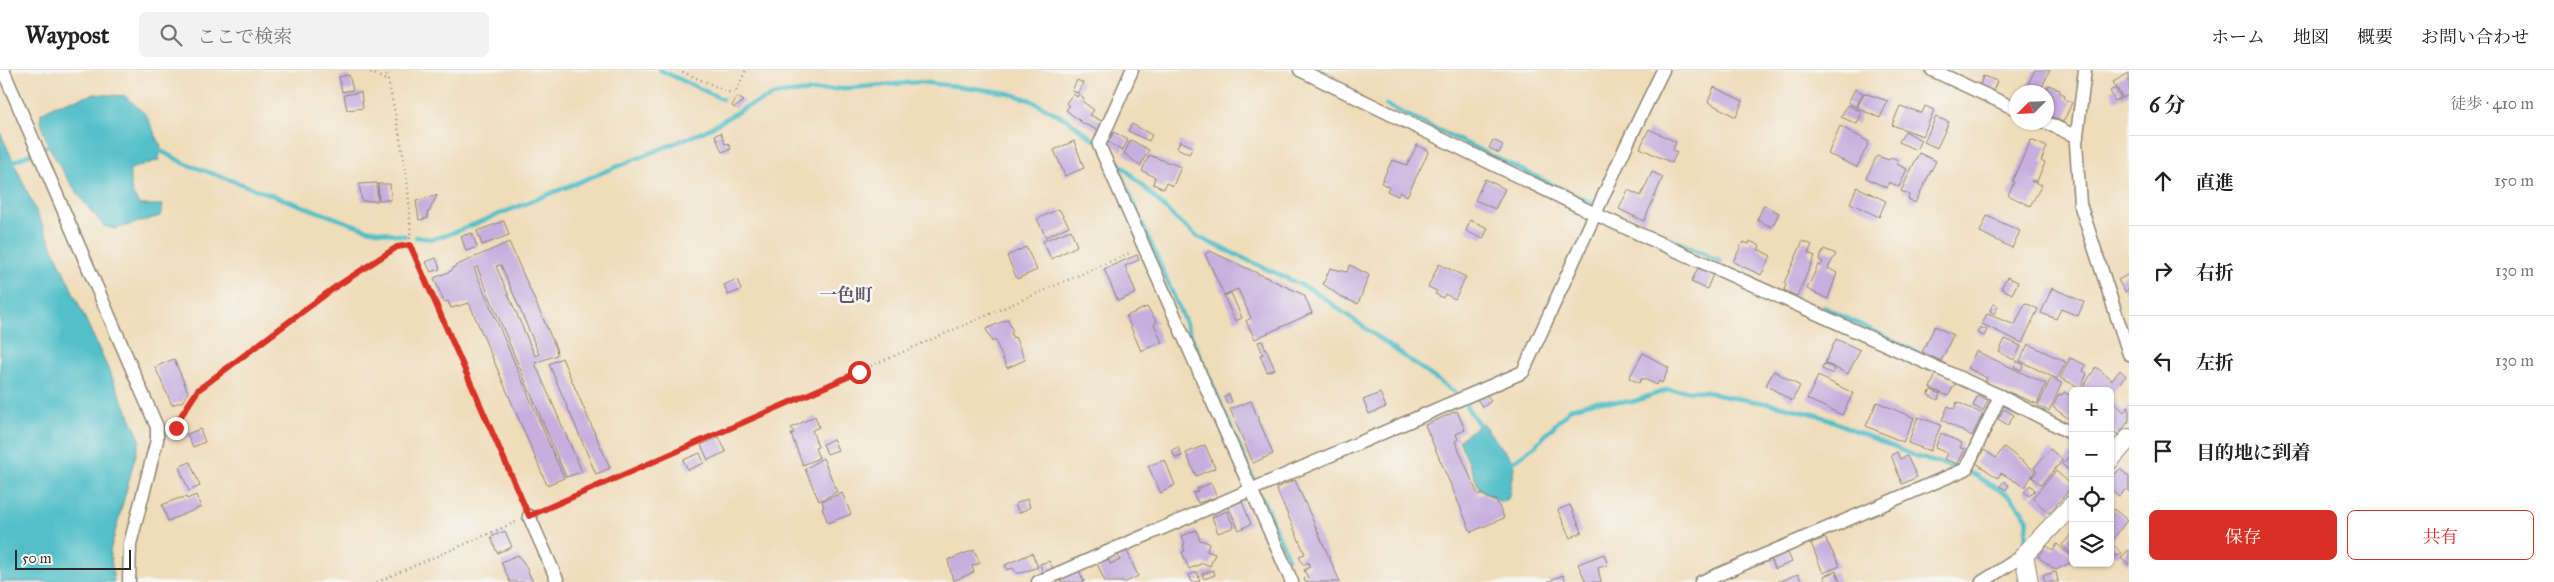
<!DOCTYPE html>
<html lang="ja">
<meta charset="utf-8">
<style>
body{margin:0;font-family:"IM FELL Great Primer","Noto Serif JP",serif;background:#f2f2f2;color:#222}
.controls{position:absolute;right:15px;bottom:15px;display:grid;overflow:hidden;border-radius:8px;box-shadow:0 1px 4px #0004}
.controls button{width:45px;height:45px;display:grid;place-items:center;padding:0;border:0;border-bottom:1px solid #e0e0e0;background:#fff;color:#222;font:25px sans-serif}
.compass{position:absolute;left:2009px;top:15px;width:45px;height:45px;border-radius:50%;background:#fff;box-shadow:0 1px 4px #0004;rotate:246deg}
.scale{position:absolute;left:15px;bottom:12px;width:116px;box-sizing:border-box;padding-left:5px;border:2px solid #2b2b2b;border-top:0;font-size:14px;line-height:18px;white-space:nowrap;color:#2b2b2b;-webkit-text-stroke:4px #f6f6f2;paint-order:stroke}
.stop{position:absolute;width:15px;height:15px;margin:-11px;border:4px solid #d93025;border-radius:50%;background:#fff}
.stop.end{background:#d93025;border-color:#fff;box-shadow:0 1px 5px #0008}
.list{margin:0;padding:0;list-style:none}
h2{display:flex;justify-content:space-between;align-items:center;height:65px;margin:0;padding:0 20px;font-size:21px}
h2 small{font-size:16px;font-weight:400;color:#767676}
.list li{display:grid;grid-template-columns:32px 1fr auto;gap:15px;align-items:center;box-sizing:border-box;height:90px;padding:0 20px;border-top:1px solid #e0e0e0}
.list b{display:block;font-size:19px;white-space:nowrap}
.list em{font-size:16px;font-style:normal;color:#767676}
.actions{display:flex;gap:10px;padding:15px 20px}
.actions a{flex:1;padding:11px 0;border:1px solid #d93025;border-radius:8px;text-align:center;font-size:18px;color:#d93025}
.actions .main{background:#d93025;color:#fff}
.icon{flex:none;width:28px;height:28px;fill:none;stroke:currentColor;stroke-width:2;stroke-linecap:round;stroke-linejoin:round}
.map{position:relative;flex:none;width:2129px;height:512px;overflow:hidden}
header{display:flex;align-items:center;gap:30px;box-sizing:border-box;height:70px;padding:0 25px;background:#fff;border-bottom:1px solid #e0e0e0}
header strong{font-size:24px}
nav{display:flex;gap:28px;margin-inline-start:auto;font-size:18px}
.search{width:350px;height:45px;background:#f2f2f2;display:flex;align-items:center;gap:12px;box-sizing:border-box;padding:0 18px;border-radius:8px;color:#767676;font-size:19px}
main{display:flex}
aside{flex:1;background:#fff}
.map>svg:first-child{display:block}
</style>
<header>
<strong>Waypost</strong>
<div class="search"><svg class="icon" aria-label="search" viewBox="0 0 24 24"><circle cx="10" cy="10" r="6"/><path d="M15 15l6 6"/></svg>ここで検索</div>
<nav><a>ホーム</a><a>地図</a><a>概要</a><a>お問い合わせ</a></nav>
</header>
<main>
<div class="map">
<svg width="2129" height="512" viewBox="0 0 2129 512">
<rect width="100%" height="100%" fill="#f6f6f2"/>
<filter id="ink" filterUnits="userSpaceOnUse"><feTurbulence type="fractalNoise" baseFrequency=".02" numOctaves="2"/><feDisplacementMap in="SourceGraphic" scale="10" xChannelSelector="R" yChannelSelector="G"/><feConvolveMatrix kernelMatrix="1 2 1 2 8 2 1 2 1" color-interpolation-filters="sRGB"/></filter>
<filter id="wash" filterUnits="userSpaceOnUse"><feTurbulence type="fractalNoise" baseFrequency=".0096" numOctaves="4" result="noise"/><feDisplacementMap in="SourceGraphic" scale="20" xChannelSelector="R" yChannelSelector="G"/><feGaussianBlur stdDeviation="1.12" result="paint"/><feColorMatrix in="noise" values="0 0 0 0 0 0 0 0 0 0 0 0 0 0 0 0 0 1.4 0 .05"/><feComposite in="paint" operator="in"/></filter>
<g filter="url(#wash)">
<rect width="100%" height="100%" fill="#efdcb9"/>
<g fill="#52bfc9" stroke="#3e757a">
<path d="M94 24 125 26 146 45 161 76 159 90 130 99C129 113 131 125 140 135H163L160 146 115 159 104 156C83 133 38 74 41 43L54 36Z"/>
<path d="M0 62 140 369 110 481 114 512H0Z"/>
<path d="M1482 353 1511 389 1514 397 1508 429 1501 432 1480 420 1459 370Z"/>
</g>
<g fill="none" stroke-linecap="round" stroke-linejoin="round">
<g stroke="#52bfc9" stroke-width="4.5">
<path d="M660 0 722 29"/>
<path d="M1386 35 1597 136"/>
<path d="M157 79 186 94 366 159 405 166"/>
<path d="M1106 80 1177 150 1198 167 1314 221 1455 323"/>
<path d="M13 92 55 72"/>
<path d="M1116 93 1254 411"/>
<path d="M1643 156 1721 192"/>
<path d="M416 167 432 169 450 164 705 61 746 37 778 24 920 12 981 19 1008 23 1030 30 1070 51 1094 70"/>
<path d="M1824 237 1919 283"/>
<path d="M1466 336 1482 359"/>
<path d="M1507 396 1535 376 1571 338 1597 331 1632 332 1667 320 1703 321 1727 327 1772 334 1818 345 1917 387 1952 397"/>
<path d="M1971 403 2011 427 2023 442 2028 450 2025 475"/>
<path d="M1262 427 1288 488"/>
</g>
</g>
<g id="blocks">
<g fill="#c6aede" fill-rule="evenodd">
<path d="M2035 0H2050L2040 21 2027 16Z"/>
<path d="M2129 3V24L2123 28 2113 12Z"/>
<path d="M349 5 353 20 342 22 339 7Z"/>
<path d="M1983 6 1997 11 1993 21 1980 15Z"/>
<path d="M1077 10 1083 13 1078 23 1072 21Z"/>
<path d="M2049 15 2060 20 2059 22 2065 25 2064 28 2072 33 2063 52 2046 44 2045 22Z"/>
<path d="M1714 17 1743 31 1736 47 1708 32Z"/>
<path d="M2115 18 2121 28 2115 31 2110 21Z"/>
<path d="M1855 19 1863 23 1856 37 1848 33Z"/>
<path d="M361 22 363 38 347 40 344 25Z"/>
<path d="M1864 23 1888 31 1880 48 1857 38Z"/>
<path d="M1073 24 1077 27 1079 24 1084 28 1082 31 1094 40 1090 45 1102 51 1098 60 1084 54 1066 40 1069 36 1066 33Z"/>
<path d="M737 27 744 31 734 38 732 36Z"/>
<path d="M1847 35 1862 42 1857 54 1841 47Z"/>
<path d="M1900 36 1922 43 1925 36 1934 40 1923 66 1892 55Z"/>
<path d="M1936 47 1949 52 1937 78 1924 72Z"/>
<path d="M1132 54 1152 65 1149 71 1128 61Z"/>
<path d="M1840 56 1869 72 1857 97 1828 84Z"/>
<path d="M1649 59 1676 72 1673 80 1677 82 1672 93 1640 78Z"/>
<path d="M1905 61 1921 70 1916 80 1899 72Z"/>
<path d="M1114 62 1128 70 1122 81 1108 72Z"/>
<path d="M721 63 725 74 728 73 731 79 722 82 715 65Z"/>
<path d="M1131 70 1149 80 1140 96 1124 83Z"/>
<path d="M1493 70 1503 75 1499 83 1489 78Z"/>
<path d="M2031 70 2047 77 2041 91 2045 93 2037 111H2031L2042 115 2030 136 2008 125 2014 112 2012 111Z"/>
<path d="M1074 71 1084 98 1065 106 1054 80Z"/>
<path d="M1180 71 1193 77 1189 84 1177 78Z"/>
<path d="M1417 75 1429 81 1407 126 1400 122 1398 126 1387 121 1389 117 1381 113 1392 90 1407 95Z"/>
<path d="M1919 83 1936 91 1915 133 1908 129 1909 125 1901 121Z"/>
<path d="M1149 85 1181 97 1173 116 1166 113 1164 119 1153 114 1155 107 1142 101Z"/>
<path d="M1877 86 1889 90 1891 87 1898 90 1897 94 1907 99 1899 117 1889 112 1887 118 1866 108Z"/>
<path d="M1652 102 1663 107 1644 151 1619 139 1628 120 1641 126Z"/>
<path d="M1485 109 1505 119 1495 139 1475 130Z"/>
<path d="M377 113 378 131H362L359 114Z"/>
<path d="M378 114H390L391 130H379Z"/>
<path d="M1857 117 1886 131 1879 147 1850 133Z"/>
<path d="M437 125 429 142H427L428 148 419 150 416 131Z"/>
<path d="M1764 135 1779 143 1772 157 1757 150Z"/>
<path d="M1059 139 1069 156 1046 167 1037 149Z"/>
<path d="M1987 146 2020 161 2012 178 1980 162Z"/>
<path d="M1470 150 1488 158 1483 169 1466 161Z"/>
<path d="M504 151 509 165 482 175 477 161Z"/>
<path d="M1071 160 1077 176 1051 189 1043 171Z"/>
<path d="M472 163 477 177 466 181 461 166Z"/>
<path d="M1750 171 1760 176 1758 179 1771 186 1761 205 1733 192 1743 172 1749 174Z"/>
<path d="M1803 171 1812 175 1808 183 1815 186 1797 226 1784 220 1786 214 1784 213Z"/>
<path d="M509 172 556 278 557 285 535 293 582 402 566 407 477 197 474 198 564 408 547 415 469 233 451 238 448 231 444 232 434 208 451 201 455 196ZM501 195 539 284 535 286 496 196Z"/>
<path d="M1026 177 1037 200 1017 209 1007 186Z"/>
<path d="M1824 179 1836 184 1828 198 1837 203 1828 229 1807 219 1818 195 1820 196 1823 192 1819 190Z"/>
<path d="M1210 181 1304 225 1312 243 1255 269 1246 251 1251 248 1238 219 1224 225 1205 184Z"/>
<path d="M1137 185 1139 190 1125 196 1136 223 1118 231 1104 199Z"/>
<path d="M436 188 440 199 431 202 426 192Z"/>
<path d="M1439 194 1466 207 1455 229 1445 224 1443 228 1435 224 1437 221 1428 217Z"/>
<path d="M1350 195 1369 205 1358 234 1341 227 1323 214 1330 198 1347 202Z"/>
<path d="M1698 198 1713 204 1707 219 1691 212Z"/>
<path d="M2129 204V219L2125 222 2118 210Z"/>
<path d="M2007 207 2018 212 2012 224 2001 218Z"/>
<path d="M737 209 741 220 728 225 724 215Z"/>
<path d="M2052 218 2084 232 2078 246 2061 239 2056 249 2041 243Z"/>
<path d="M1231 223 1242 248 1235 251 1224 226Z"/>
<path d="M2025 233 2038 239 2022 273 1982 254 1987 244 2015 255Z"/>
<path d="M1993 234 1998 236 1994 244 1990 241Z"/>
<path d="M1147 237 1157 252 1154 254 1162 272 1141 281 1126 246Z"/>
<path d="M1008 249 1013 262 1011 263 1013 268 1015 267 1025 290 1007 298 995 270 992 272 986 259Z"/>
<path d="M1935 256 1953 265 1941 291 1922 282Z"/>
<path d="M1980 257 1987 260 1984 266 1977 263Z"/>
<path d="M1836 269 1860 280 1848 304 1825 293Z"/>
<path d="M2005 269 2021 276 2014 290 1999 282Z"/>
<path d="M1262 271 1275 299 1267 302 1260 285 1263 284 1258 272Z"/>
<path d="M2028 274 2066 292 2057 309 2020 291Z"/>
<path d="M1976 281 2046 314 2037 334 1985 312 1987 308 1968 298Z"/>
<path d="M1643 283 1669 298 1662 313 1659 311 1657 315 1642 308 1639 313 1629 308Z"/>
<path d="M562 288 610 398 596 404 549 294Z"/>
<path d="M2070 288 2086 295 2083 301 2087 303 2081 318 2060 308Z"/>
<path d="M174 289 188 322 183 331 172 335 155 297Z"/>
<path d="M2017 291 2024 295 2021 300 2014 297Z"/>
<path d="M1824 294 1835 299 1833 304 1822 299Z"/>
<path d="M2096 297 2112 310 2120 300 2126 306 2110 324V321H2089L2084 316Z"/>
<path d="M1774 301 1800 316 1792 331 1766 315Z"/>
<path d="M1936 304 1956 313 1948 326 1930 318Z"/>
<path d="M1818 306 1853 323 1842 345 1807 329Z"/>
<path d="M2051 308 2062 313 2049 341 2038 336Z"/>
<path d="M1931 320 1940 324 1938 330 1928 325Z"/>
<path d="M1485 322 1491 331 1483 337 1476 328Z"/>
<path d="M2064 322 2073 327V352L2053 337 2059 324 2062 325Z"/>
<path d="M1380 323 1386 337 1369 344 1363 330Z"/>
<path d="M1229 324 1232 332 1227 334 1224 327Z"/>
<path d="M1978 325 1988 330 1983 341 1973 336Z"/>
<path d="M2111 329 2124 342 2129 336V351L2118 365 2115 362 2111 366Z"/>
<path d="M1251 331 1273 384 1253 393 1230 339Z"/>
<path d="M1877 332 1914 348 1903 372 1866 356Z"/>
<path d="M1957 332 1983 344 1972 366 1942 350 1948 336 1954 339Z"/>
<path d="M2004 339 2014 345 2008 355 1998 349Z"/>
<path d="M1457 341 1465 360 1456 364 1458 369 1455 371 1478 425 1482 424 1493 430 1496 429 1504 448 1471 462 1425 355Z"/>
<path d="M815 346 819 357 812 360 818 377 815 378 819 388 803 395 791 364 794 363 791 358Z"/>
<path d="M1918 347 1941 355 1930 381 1908 373Z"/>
<path d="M200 359 205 372 193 377 187 364Z"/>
<path d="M1941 363 1962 373 1960 378 1965 379 1958 394 1944 389 1947 383 1935 378Z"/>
<path d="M719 367 726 382 708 390 701 375Z"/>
<path d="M833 369 838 380 827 384 823 374Z"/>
<path d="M1205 375 1215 398 1196 406 1186 383Z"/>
<path d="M1178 377 1182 386 1175 388 1172 380Z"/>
<path d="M2004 377 2035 401 2025 417 2001 403 1998 408 1976 393 1984 380 1996 388Z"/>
<path d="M2050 379 2063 390 2041 415 2032 407 2037 401 2034 398Z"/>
<path d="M1897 382 1900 389 1907 386 1917 407 1902 414 1891 385Z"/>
<path d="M2073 382V404L2062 394Z"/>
<path d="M700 383 704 393 688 400 683 390Z"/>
<path d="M823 388 837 422 819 431 805 399Z"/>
<path d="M1165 390 1175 415 1161 423 1148 396Z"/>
<path d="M190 392 200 416 189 421 179 397Z"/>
<path d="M2120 399 2129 407V422L2126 419 2119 426 2110 418V409Z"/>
<path d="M2056 401 2073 416 2049 443 2032 428Z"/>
<path d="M1295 410 1340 512H1305L1304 509 1308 508 1304 500 1310 497 1308 492 1303 495 1299 486 1305 484 1276 418Z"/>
<path d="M2004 411 2009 415 2006 420 2000 416Z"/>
<path d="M1211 413 1217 427 1198 433 1193 423 1198 421 1197 419Z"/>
<path d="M2030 415 2035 420 2029 426 2024 422Z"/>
<path d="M842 423 851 444 828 453 822 438 824 437 822 431Z"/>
<path d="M196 425 201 437 168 451 162 435 177 429 186 427 187 429Z"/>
<path d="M1027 429 1030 437 1019 443 1015 434Z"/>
<path d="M1241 429 1251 454 1239 460 1227 435Z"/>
<path d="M1570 435 1582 462 1570 468 1558 440Z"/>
<path d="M2114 439 2127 450 2112 471 2110 443Z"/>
<path d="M1227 441 1234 457 1218 463 1212 447Z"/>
<path d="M1196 460 1200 470 1209 473 1207 481 1215 484 1210 496 1203 493 1189 499 1182 482 1185 481 1183 475 1185 474 1182 466Z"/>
<path d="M505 461 512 477 497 483 491 467Z"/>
<path d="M2072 464 2073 465V485L2062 475Z"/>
<path d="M1825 468 1840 496 1823 503 1811 473Z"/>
<path d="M2110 472 2122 483 2118 486 2110 484Z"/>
<path d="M2057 474 2073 487V491L2056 500 2038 487 2047 476 2053 481Z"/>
<path d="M2129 479V495L2121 488Z"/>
<path d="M974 480 980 493 972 496 974 502 953 511 948 490Z"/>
<path d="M1127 481 1138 506 1126 512H1105L1097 493 1108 488 1110 494 1120 490 1118 485Z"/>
<path d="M1787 481 1792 492 1775 499 1770 488Z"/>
<path d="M1032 483 1038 497 1021 503H1016L1013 498 1007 500 1005 495Z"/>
<path d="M1604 484 1608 495 1598 498 1601 512H1586L1578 494Z"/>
<path d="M518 485 524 493 533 512H510L501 492Z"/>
<path d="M1049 491 1053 499 1043 503 1040 494Z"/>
<path d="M1079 500 1084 512H1061L1060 509Z"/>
<path d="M1213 500 1215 505 1204 509 1202 504Z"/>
<path d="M1836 501 1840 512H1827L1824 506Z"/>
<path d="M1197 502 1200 511 1192 512 1189 505Z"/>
<path d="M2056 502 2058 512H2045L2043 505Z"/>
<path d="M1798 504 1802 512H1778Z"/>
<path d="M1563 505 1566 512H1547Z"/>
</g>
</g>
</g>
<g filter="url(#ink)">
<use href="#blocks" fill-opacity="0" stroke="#8d8472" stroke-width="1"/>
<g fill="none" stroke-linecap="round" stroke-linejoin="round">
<g stroke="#8d8472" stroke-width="15">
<g id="minor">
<path d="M3 0 157 357V370L130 474 129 512"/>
<path d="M1132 0 1099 75 1292 512"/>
<path d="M1300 0 1595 144 2000 326 2073 364"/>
<path d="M1932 0 2016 39"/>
<path d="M2085 0 2076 73 2080 134 2129 284"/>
<path d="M2045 52 2077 67"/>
<path d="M529 446 558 512"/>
<path d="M1038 512 1523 302 1627 74 1663 0"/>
<path d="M1701 512 1966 399 2000 326"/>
<path d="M1982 512 2024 485"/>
</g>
</g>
<g stroke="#8d8472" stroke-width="20">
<g id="secondary">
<path d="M2110 390 2129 368"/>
<path d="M2029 512 2024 485 2073 434"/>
</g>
</g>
<g stroke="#8d8472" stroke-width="2.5" stroke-dasharray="1 4" stroke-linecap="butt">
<path d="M366 0 388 11"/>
<path d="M388 0 387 5C399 64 412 114 410 175L524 435"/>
<path d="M678 0 731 23H735L746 0"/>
<path d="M172 365 198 320 334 218 397 177 410 175"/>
<path d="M541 440 1132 182"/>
<path d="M377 512 518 451"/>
</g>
<use href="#minor" stroke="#fff" stroke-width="12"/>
<use href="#secondary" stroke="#fff" stroke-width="18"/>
</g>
</g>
<g fill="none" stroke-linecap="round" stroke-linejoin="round" filter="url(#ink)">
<path stroke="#d93025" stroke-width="6" d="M176 358 181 346 198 320 334 218 397 177 410 175 529 446 859 302"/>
</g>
<g text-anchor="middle" stroke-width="5" stroke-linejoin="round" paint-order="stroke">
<g font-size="18" font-weight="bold" fill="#61596a" stroke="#f6f6f2">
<text x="846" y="231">一色町</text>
</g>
</g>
</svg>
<div class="controls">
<button>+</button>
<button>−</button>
<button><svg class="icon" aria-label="locate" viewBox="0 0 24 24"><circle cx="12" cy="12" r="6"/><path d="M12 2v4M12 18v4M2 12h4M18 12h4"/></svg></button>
<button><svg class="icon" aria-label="layers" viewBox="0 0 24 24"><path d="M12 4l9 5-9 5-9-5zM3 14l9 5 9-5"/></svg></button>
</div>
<svg class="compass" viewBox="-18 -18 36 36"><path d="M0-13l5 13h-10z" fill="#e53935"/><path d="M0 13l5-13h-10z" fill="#767676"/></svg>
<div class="scale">50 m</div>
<div class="stop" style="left:859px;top:302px"></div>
<div class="stop end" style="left:176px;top:358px"></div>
</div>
<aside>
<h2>6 分<small>徒歩 · 410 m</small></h2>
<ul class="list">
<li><svg class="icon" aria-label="ahead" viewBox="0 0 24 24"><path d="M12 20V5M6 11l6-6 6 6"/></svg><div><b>直進</b></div><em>150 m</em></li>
<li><svg class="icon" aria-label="right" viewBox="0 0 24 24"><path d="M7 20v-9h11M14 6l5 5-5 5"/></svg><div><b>右折</b></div><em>130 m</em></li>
<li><svg class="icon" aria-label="left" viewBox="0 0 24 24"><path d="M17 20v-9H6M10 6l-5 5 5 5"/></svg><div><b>左折</b></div><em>130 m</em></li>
<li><svg class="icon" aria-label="arrive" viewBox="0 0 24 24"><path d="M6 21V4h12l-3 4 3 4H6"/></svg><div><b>目的地に到着</b></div></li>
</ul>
<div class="actions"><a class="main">保存</a><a>共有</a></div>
</aside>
</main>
